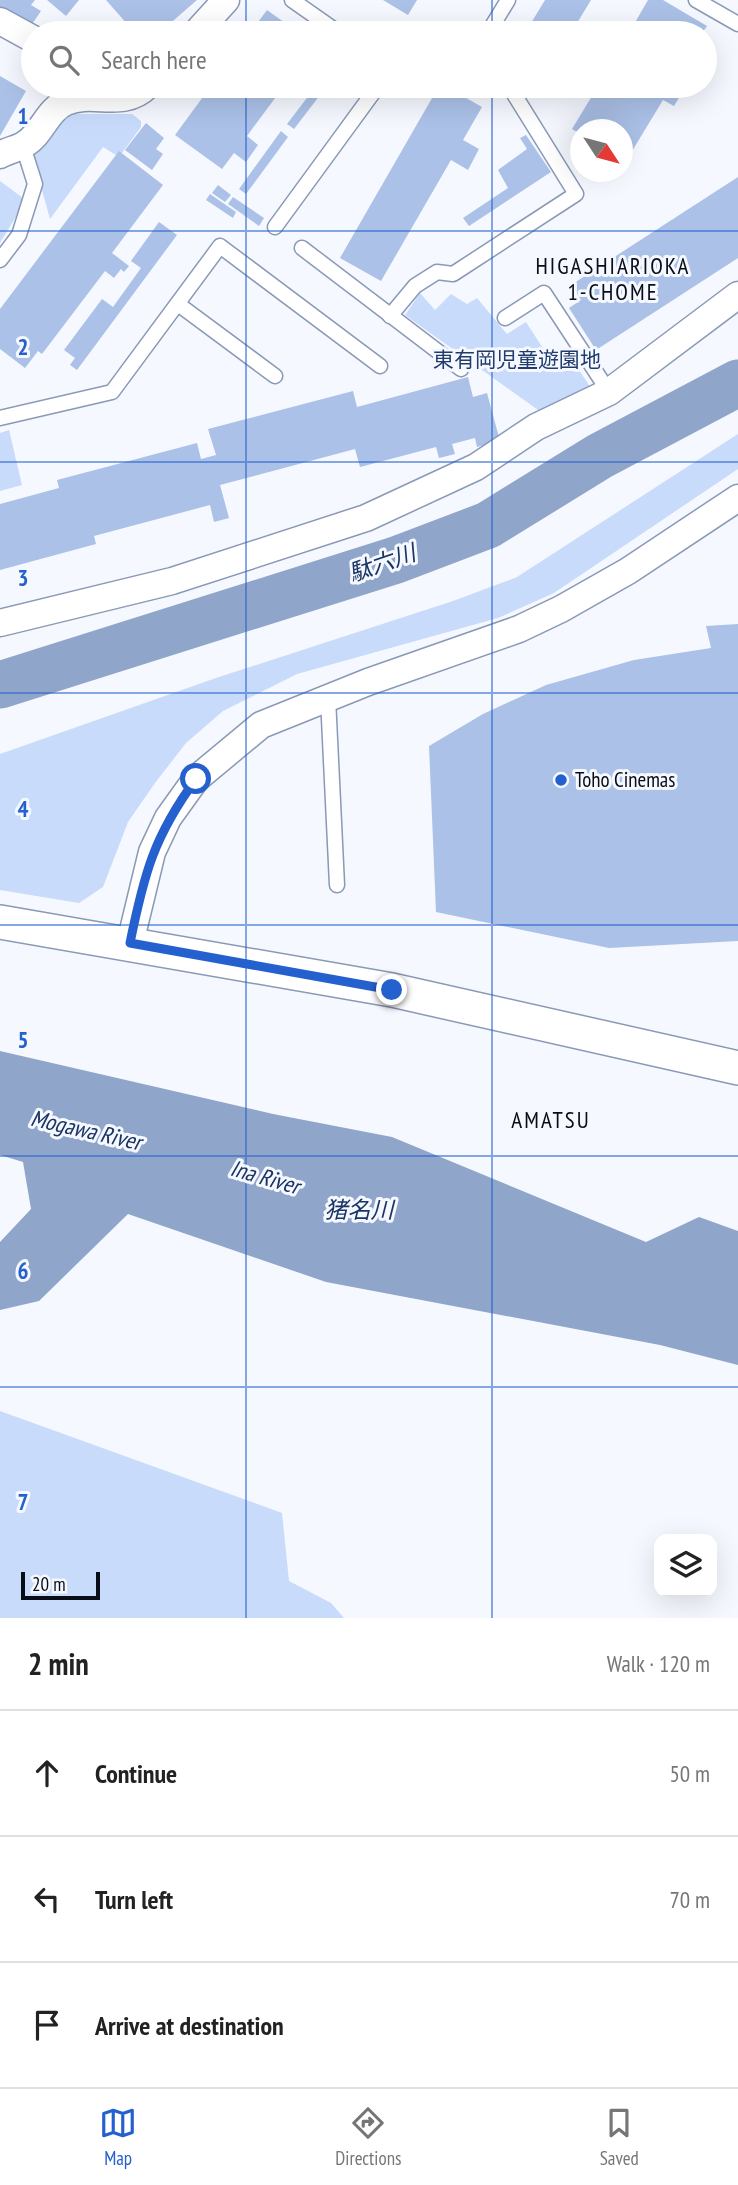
<!DOCTYPE html>
<meta charset="utf-8">
<style>
body{margin:0;font-family:"PT Sans Narrow","Noto Sans JP",sans-serif;background:#f2f2f2;color:#222}
.controls{position:absolute;right:21px;bottom:21px;display:grid;overflow:hidden;border-radius:14px;box-shadow:0 7px 28px #0002}
.controls button{width:63px;height:63px;display:grid;place-items:center;padding:0;border:0;border-bottom:2px solid #e0e0e0;background:#fff;color:#222;font:35px sans-serif}
.compass{position:absolute;left:570px;top:119px;width:63px;height:63px;border-radius:50%;background:#fff;box-shadow:0 7px 28px #0002;rotate:126deg}
.scale{position:absolute;left:21px;bottom:18px;width:79px;box-sizing:border-box;padding-left:7px;border:4px solid #080d17;border-top:0;font-size:19px;line-height:24px;white-space:nowrap;color:#080d17;-webkit-text-stroke:5px #f5f8ff;paint-order:stroke}
.stop{position:absolute;width:21px;height:21px;margin:-16px;border:5px solid #2561ce;border-radius:50%;background:#fff}
.stop.end{background:#2561ce;border-color:#fff;box-shadow:0 2px 7px #0008}
.list{margin:0;padding:0;list-style:none}
h2{display:flex;justify-content:space-between;align-items:center;height:91px;margin:0;padding:0 28px;font-size:30px}
h2 small{font-size:23px;font-weight:400;color:#767676}
.list li{display:grid;grid-template-columns:46px 1fr auto;gap:21px;align-items:center;box-sizing:border-box;height:126px;padding:0 28px;border-top:2px solid #e0e0e0}
.list b{display:block;font-size:26px;white-space:nowrap}
.list em{font-size:23px;font-style:normal;color:#767676}
.icon{flex:none;width:38px;height:38px;fill:none;stroke:currentColor;stroke-width:2;stroke-linecap:round;stroke-linejoin:round}
.map{position:relative;flex:none;width:738px;height:1618px;overflow:hidden}
.search{position:absolute;background:#fff;box-shadow:0 7px 28px #0002;left:21px;right:21px;top:21px;height:77px;display:flex;align-items:center;gap:18px;box-sizing:border-box;padding:0 24px;border-radius:38px;color:#767676;font-size:26px}
.sheet{height:469px;background:#fff}
nav{display:flex;justify-content:space-around;align-items:center;box-sizing:border-box;height:98px;border-top:2px solid #e0e0e0;background:#fff;font-size:19px;color:#767676}
nav a{display:grid;justify-items:center;gap:4px}
nav .on{color:#2561ce}
.map>svg:first-child{display:block}
</style>
<div class="map">
<svg width="738" height="1618" viewBox="0 0 738 1618">
<rect width="100%" height="100%" fill="#f5f8ff"/>
<g fill="#c8dbfb">
<path d="M69 114H132L141 121V127L119 157 103 147 50 219 32 154 59 121Z"/>
<path d="M0 181 23 198V205L0 243Z"/>
<path d="M420 293 435 310 451 294 467 304 477 298 507 334 526 322 555 367 571 358 593 391 548 417 405 315Z"/>
<path d="M9 430 22 485 0 491V433Z"/>
<path d="M738 434V469L554 593 498 618 297 674 223 711 186 743 155 783 128 822 103 887 79 903 0 890V754L216 678 453 601 517 577Z"/>
<path d="M0 1411 282 1513 289 1581 331 1603 344 1618H0Z"/>
</g>
<path fill="#90a5ca" d="M0 1051 273 1114 392 1137 646 1242 699 1217 738 1231V1365L660 1345 326 1282 128 1214 39 1301 0 1310V1242L31 1209 23 1162 0 1155Z"/>
<g fill="none" stroke-linecap="round" stroke-linejoin="round">
<path stroke="#90a5ca" stroke-width="47" d="M0 685 396 560 488 525 600 456 738 383"/>
</g>
<g fill="#abc1e7">
<path d="M0 0H35L31 5 41 11 28 30 0 10Z"/>
<path d="M47 0H79L66 16Z"/>
<path d="M106 0H197L159 33H135Z"/>
<path d="M383 0H417L408 15Z"/>
<path d="M545 0H591L571 33H525Z"/>
<path d="M648 0H663L707 26 702 33H629Z"/>
<path d="M267 10 299 33H250Z"/>
<path d="M0 76 26 91 0 136Z"/>
<path d="M211 86H284L247 136 258 145 246 162 234 153 222 169 175 135Z"/>
<path d="M316 86H327L294 129 287 124Z"/>
<path d="M439 86H445L482 107 463 140 479 149 468 170 451 160 381 281 340 258Z"/>
<path d="M598 86H686L674 106 663 100 626 161 622 159V130H580V134L572 129Z"/>
<path d="M146 123 164 138 156 149 163 154 152 170 125 150Z"/>
<path d="M281 131 288 137 246 194 239 189Z"/>
<path d="M526 135 551 172 469 226 463 218 508 188 498 170 527 149 520 138Z"/>
<path d="M119 151 163 185 112 253 129 266 124 272 121 269 114 278 105 271 42 354 38 351 25 368 0 349V309Z"/>
<path d="M738 177V258L596 350 569 308 581 300 571 285Z"/>
<path d="M218 185 231 195 225 202 212 193Z"/>
<path d="M210 194 236 212 233 218 206 200Z"/>
<path d="M233 197 264 218 259 226 228 204Z"/>
<path d="M159 222 177 235 77 370 70 365 75 358 64 350 102 299 113 307 141 268 131 261Z"/>
<path d="M468 377 473 397 487 393 500 441 477 447 475 438 452 444 455 454 439 458 436 447 360 467 355 449 220 485 229 518 214 522 210 505 94 536 96 544 0 570V504L59 488 57 480 197 443 201 459 216 455 208 429 353 391 357 407Z"/>
<path d="M738 624V941L609 948 436 912 429 746 483 714 546 685 634 660 711 648 706 626Z"/>
</g>
<g fill="none" stroke-linecap="round" stroke-linejoin="round">
<g stroke="#8999b6" stroke-width="17">
<g id="service">
<path d="M292 0 339 33"/>
<path d="M696 0 738 24"/>
<path d="M488 33 508 0"/>
<path d="M275 227 378 86"/>
<path d="M302 248 461 369"/>
<path d="M0 260 19 235 35 184 23 146"/>
<path d="M178 304 275 376"/>
<path d="M390 316 415 286 437 272 453 274 576 194 509 86"/>
<path d="M505 318 544 293 609 392"/>
<path d="M0 418 112 392 220 246 380 366"/>
<path d="M328 698 337 885"/>
</g>
</g>
<g stroke="#8999b6" stroke-width="29">
<g id="minor">
<path d="M0 21 33 39"/>
<path d="M196 33 226 0"/>
<path d="M0 155C8 150 18 149 25 144 42 134 47 110 66 102 94 90 122 110 147 86"/>
<path d="M0 623 172 581 366 518 476 467 536 427 609 392 738 295"/>
<path d="M130 943 152 852 168 818 196 779 261 725 368 682 519 629 561 609 628 571 738 498"/>
</g>
</g>
<g stroke="#8999b6" stroke-width="36">
<path id="tertiary" d="M0 922 392 990 738 1068"/>
</g>
<use href="#service" stroke="#fff" stroke-width="14"/>
<use href="#minor" stroke="#fff" stroke-width="26"/>
<use href="#tertiary" stroke="#fff" stroke-width="33"/>
</g>
<g fill="none" stroke-linecap="round" stroke-linejoin="round">
<path stroke="#2561ce" stroke-width="9" d="M196 779C154 836 144 874 130 943L392 990"/>
</g>
<path fill="none" stroke="#2561ce" stroke-width="2" stroke-opacity="0.55" d="M246 0V33M492 0V33M246 86V1618M492 86V1618M0 231H738M0 462H738M0 693H738M0 925H738M0 1156H738M0 1387H738"/>
<circle fill="#2561ce" stroke="#f5f8ff" stroke-width="2.5" cx="561" cy="780" r="7"/>
<g text-anchor="middle" stroke-width="6" stroke-linejoin="round" paint-order="stroke">
<g font-size="21" fill="#213c6c" stroke="#f5f8ff">
<text x="517" y="367">東有岡児童遊園地</text>
</g>
<g font-size="21" fill="#080d17" stroke="#f5f8ff" text-anchor="start">
<text x="575" y="787">Toho Cinemas</text>
</g>
<g font-size="23" letter-spacing="2" fill="#080d17" stroke="#f5f8ff">
<text x="613" y="274">HIGASHIARIOKA<tspan x="613" dy="26">1-CHOME</tspan></text>
<text x="551" y="1128">AMATSU</text>
</g>
<g font-size="23" font-style="italic" fill="#1a3463" stroke="#f5f8ff">
<text transform="translate(382 563) rotate(-19)" y="8">駄六川</text>
<text transform="translate(86 1130) rotate(13)" y="8">Mogawa River</text>
<text transform="translate(265 1177) rotate(16)" y="8">Ina River</text>
<text x="359" y="1218">猪名川</text>
</g>
</g>
<g font-size="23" text-anchor="middle" font-weight="bold" fill="#2561ce" stroke="#f5f8ff" stroke-width="6" stroke-linejoin="round" paint-order="stroke">
<text x="23" y="124">1</text>
<text x="23" y="355">2</text>
<text x="23" y="586">3</text>
<text x="23" y="817">4</text>
<text x="23" y="1048">5</text>
<text x="23" y="1279">6</text>
<text x="23" y="1510">7</text>
</g>
</svg>
<div class="controls">
<button><svg class="icon" aria-label="layers" viewBox="0 0 24 24"><path d="M12 4l9 5-9 5-9-5zM3 14l9 5 9-5"/></svg></button>
</div>
<svg class="compass" viewBox="-18 -18 36 36"><path d="M0-13l5 13h-10z" fill="#e53935"/><path d="M0 13l5-13h-10z" fill="#767676"/></svg>
<div class="scale">20 m</div>
<div class="stop" style="left:196px;top:779px"></div>
<div class="stop end" style="left:392px;top:990px"></div>
<div class="search"><svg class="icon" aria-label="search" viewBox="0 0 24 24"><circle cx="10" cy="10" r="6"/><path d="M15 15l6 6"/></svg>Search here</div>
</div>
<section class="sheet">
<h2>2 min<small>Walk · 120 m</small></h2>
<ul class="list">
<li><svg class="icon" aria-label="ahead" viewBox="0 0 24 24"><path d="M12 20V5M6 11l6-6 6 6"/></svg><div><b>Continue</b></div><em>50 m</em></li>
<li><svg class="icon" aria-label="left" viewBox="0 0 24 24"><path d="M17 20v-9H6M10 6l-5 5 5 5"/></svg><div><b>Turn left</b></div><em>70 m</em></li>
<li><svg class="icon" aria-label="arrive" viewBox="0 0 24 24"><path d="M6 21V4h12l-3 4 3 4H6"/></svg><div><b>Arrive at destination</b></div></li>
</ul>
</section>
<nav>
<a class="on"><svg class="icon" aria-label="map" viewBox="0 0 24 24"><path d="M3 6l6-2 6 2 6-2v14l-6 2-6-2-6 2zM9 4v14M15 6v14"/></svg>Map</a>
<a><svg class="icon" aria-label="directions" viewBox="0 0 24 24"><path d="M12 3l9 9-9 9-9-9zM9 14v-3h6M13 9l2 2-2 2"/></svg>Directions</a>
<a><svg class="icon" aria-label="saved" viewBox="0 0 24 24"><path d="M7 4h10v16l-5-4-5 4z"/></svg>Saved</a>
</nav>
